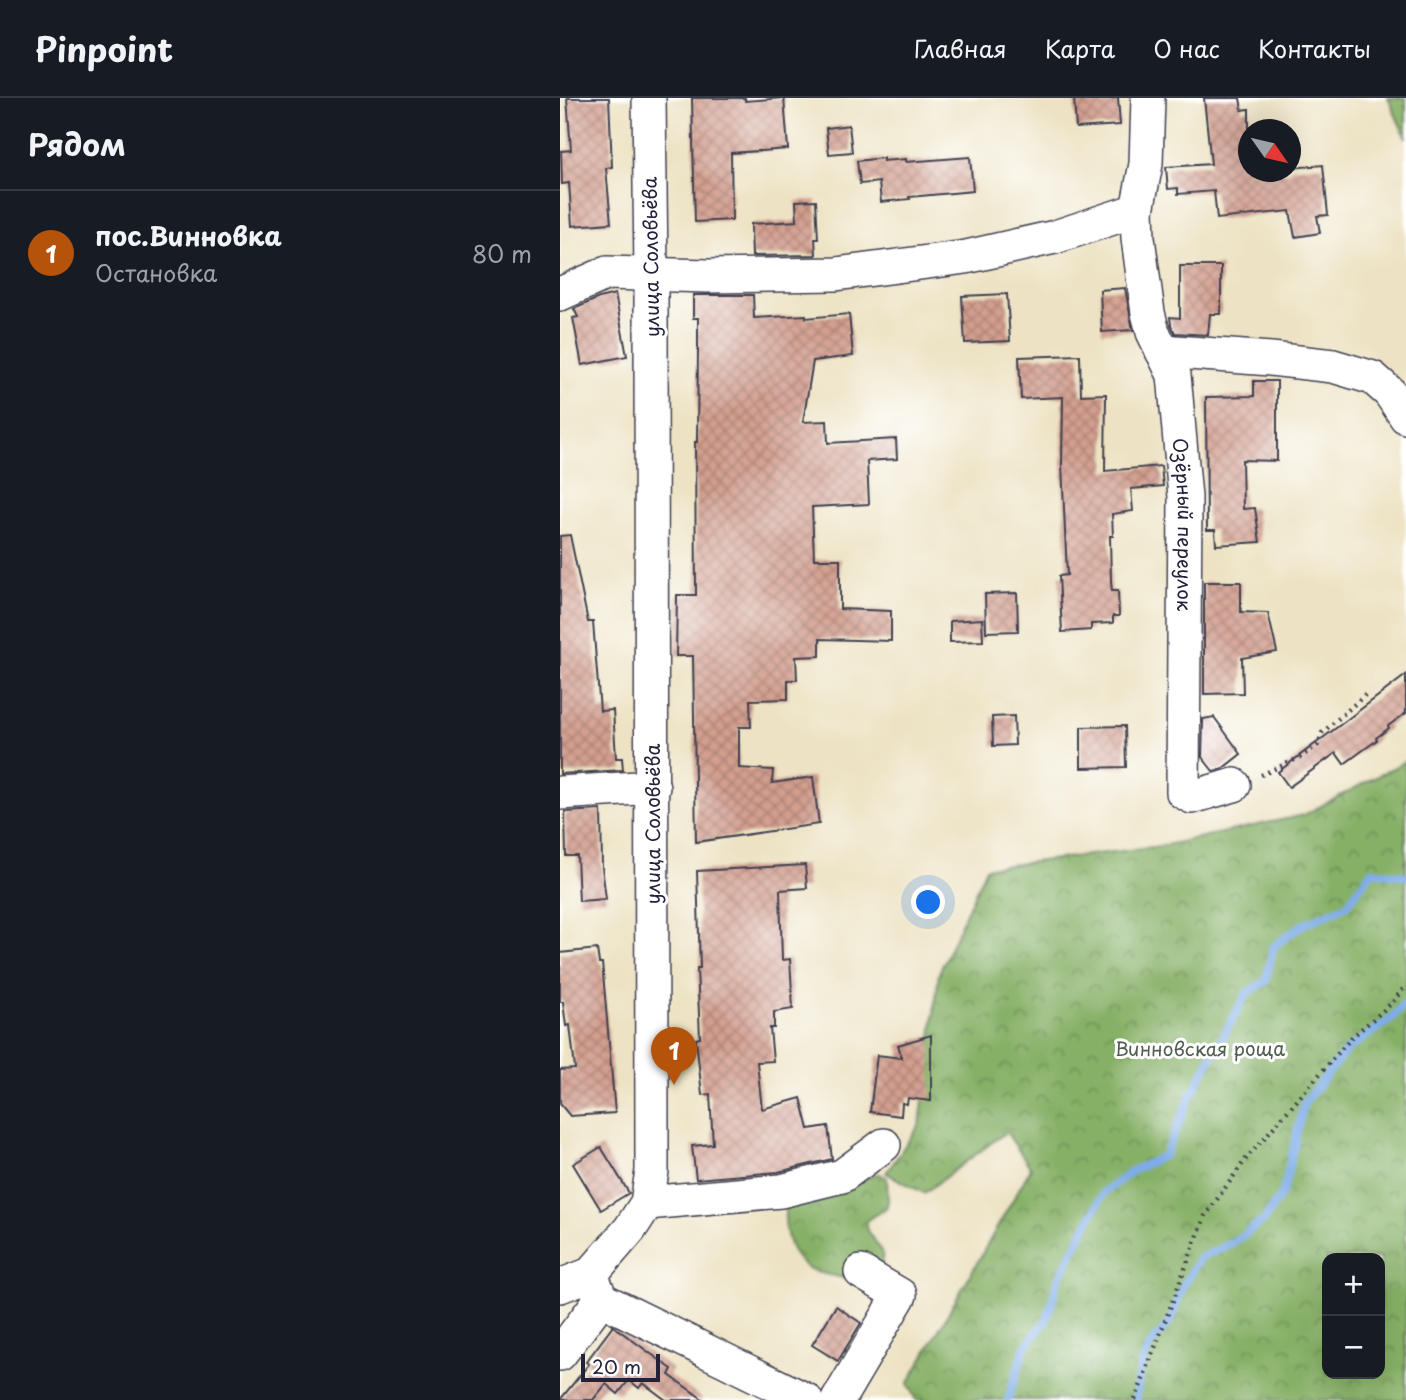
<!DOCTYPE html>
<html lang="ru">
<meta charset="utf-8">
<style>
body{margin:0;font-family:"Playpen Sans",sans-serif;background:#242831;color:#f1f3f6}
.controls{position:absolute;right:21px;bottom:21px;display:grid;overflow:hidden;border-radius:14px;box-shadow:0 7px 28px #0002}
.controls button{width:63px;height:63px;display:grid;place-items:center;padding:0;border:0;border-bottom:2px solid #363941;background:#171b24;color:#f1f3f6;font:35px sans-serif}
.compass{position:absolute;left:678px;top:21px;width:63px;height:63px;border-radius:50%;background:#171b24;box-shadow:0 7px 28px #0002;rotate:124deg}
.scale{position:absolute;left:21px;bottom:18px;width:79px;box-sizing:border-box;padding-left:7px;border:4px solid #22223b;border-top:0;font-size:19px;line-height:24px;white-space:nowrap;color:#22223b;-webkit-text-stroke:5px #fff;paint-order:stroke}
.you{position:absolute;left:369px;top:805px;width:24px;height:24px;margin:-18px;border:5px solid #fff;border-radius:50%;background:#1a73e8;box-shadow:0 0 0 10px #1a73e833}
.badge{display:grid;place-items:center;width:46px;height:46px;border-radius:50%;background:#b45309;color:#fff;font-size:23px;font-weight:700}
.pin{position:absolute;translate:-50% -58px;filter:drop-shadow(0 2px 4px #0008)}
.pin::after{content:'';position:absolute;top:37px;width:24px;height:21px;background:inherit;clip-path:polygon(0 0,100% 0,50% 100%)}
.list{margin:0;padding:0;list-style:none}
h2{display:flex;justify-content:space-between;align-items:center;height:91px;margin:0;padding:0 28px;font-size:30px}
h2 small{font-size:23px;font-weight:400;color:#9ea1a6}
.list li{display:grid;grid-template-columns:46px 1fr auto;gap:21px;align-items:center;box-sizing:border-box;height:126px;padding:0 28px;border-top:2px solid #363941}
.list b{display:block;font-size:26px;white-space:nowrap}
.list p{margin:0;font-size:23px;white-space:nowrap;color:#9ea1a6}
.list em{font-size:23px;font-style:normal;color:#9ea1a6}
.map{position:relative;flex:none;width:846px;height:1302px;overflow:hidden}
header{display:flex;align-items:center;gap:42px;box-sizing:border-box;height:98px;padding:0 35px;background:#171b24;border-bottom:2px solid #363941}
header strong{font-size:33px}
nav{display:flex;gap:38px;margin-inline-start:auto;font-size:24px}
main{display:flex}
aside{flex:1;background:#171b24}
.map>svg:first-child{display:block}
</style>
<header>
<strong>Pinpoint</strong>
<nav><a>Главная</a><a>Карта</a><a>О нас</a><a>Контакты</a></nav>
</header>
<main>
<aside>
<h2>Рядом<small></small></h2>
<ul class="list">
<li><span class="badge">1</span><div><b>пос.Винновка</b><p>Остановка</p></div><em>80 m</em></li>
</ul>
</aside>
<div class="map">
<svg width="846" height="1302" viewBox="0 0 846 1302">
<defs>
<pattern id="forest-crowns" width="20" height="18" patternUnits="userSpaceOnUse" patternTransform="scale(1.75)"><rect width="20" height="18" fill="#86b066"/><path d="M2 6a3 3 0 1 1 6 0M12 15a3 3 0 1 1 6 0" fill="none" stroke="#6d8f55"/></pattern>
<pattern id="building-cross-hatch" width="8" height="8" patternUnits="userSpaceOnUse" patternTransform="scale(1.75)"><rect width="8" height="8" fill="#d39f8f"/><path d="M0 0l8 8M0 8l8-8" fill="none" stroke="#ab8176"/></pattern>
</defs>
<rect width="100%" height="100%" fill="#fff"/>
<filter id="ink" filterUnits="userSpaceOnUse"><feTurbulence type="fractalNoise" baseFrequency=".0143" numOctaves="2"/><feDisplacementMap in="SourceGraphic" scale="14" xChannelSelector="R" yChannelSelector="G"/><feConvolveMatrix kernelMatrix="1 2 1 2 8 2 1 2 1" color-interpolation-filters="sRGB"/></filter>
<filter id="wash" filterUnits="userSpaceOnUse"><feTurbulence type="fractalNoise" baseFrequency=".00686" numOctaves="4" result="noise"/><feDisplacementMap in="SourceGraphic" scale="28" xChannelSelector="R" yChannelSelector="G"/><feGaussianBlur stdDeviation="1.57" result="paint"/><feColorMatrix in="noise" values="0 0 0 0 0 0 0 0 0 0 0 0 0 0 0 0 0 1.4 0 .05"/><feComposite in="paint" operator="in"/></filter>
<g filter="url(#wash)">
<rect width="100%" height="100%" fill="#ede3c4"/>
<g fill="url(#forest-crowns)" stroke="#546950" stroke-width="2" fill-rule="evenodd">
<path d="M828 0H846V40Z"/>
<path d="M846 663V1302H356L348 1286 471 1070 446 1034 364 1095 326 1075 360 1026 379 875 426 770 601 748 744 717ZM767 1160H820V1276H767Z"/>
<path d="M318 1075 327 1080 328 1104 326 1110C321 1115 310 1118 307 1123 299 1139 337 1147 317 1181 303 1185 293 1182 279 1179 270 1177 259 1176 252 1172 228 1161 224 1131 225 1108L288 1088Z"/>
</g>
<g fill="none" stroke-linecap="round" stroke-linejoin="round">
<g stroke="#7eace8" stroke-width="8">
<path d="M448 1302 465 1249 487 1222 498 1182 544 1094 574 1072 605 1057 631 997 687 895 706 883 713 849 742 827 787 807 812 773 846 778"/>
<path d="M576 1302 580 1271 589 1249 611 1223 623 1188 640 1160 674 1144 704 1122 723 1094 744 1005 787 952 830 922 846 904"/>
</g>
</g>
<g id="blocks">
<g fill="url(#building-cross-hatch)">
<path d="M7 0H49L52 69 46 70 51 125 12 128 9 85 2 86 1 53 11 52Z"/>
<path d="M132 0H185V3L224 0 228 51 171 55 172 122 135 124Z"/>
<path d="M514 0H558L560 27 516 30Z"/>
<path d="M644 0H680L682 12 689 11V74H731V70L763 67 768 117 757 118 760 135 735 139 730 113 657 121 654 93 618 96V90L608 91 606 69 651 66Z"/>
<path d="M289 27 292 54 269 56 266 30Z"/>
<path d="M410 59 413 93 349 99 350 101 321 104 319 84 300 86 297 63 323 60V63L346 61V64Z"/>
<path d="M256 102 258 141H255L256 157 192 158 191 126 237 123 236 103Z"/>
<path d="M620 168H661V216H650L648 237 615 235 611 227 610 219 620 220Z"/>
<path d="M565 190 573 232 542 234 540 192Z"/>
<path d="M55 196 67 258 22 267 13 220 18 219 14 211 39 200Z"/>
<path d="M447 196 450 243 405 245 402 198Z"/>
<path d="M133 197H193L194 220 246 217V220L289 216 293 258 253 263 243 324 267 323 268 345 336 341 337 361 307 363 309 406 252 409 254 461H280V511L331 513V543L260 541V558L236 559 237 582H228V601L190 602 191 629H179V670L213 672 212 685 253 679 259 726 136 744 133 558H116L117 497H136L135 344H137L138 251V220H133Z"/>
<path d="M520 257 521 297 546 296 545 373 601 368 603 388 571 391 573 413 552 416 553 438H550L551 484 552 493H558L559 518H553V525L531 526V532L502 534 499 478 507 477 502 366 503 299 461 301 459 259Z"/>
<path d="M694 283H717V363L682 362 683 411 695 410 700 444 656 447 655 432H647L646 299 694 298Z"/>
<path d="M10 437 28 524H33L40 613 53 612 56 660H62L63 672 0 676V438Z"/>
<path d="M644 484H681V514L708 515 717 554 682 560 683 595 644 596Z"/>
<path d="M457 495 458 533 426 534 425 496Z"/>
<path d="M422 521 423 543 390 544V523Z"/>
<path d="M846 577V615L828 628 829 630 816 640 817 642 784 666 776 655 729 689 718 674Z"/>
<path d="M454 618 455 647 433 648 432 619Z"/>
<path d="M654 619 681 656 662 671 653 673 642 659 643 621Z"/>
<path d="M565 628 566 669 521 670V629Z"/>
<path d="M41 712 42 769 46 801 19 803 17 758H6L5 714Z"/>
<path d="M245 767 247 790 220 792 222 862 230 861 233 911 214 914V930H210L213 963 197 964 202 1011 241 1000 249 1031 268 1028 272 1061 218 1074 136 1081 132 1048 153 1046 150 996 142 997 136 941 140 940 137 870H140L137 773Z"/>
<path d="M37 851 39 865H42L43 875 55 1015 10 1018 0 1006V972L15 971 10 927 6 928 3 904H0V855Z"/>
<path d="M371 937V1003L348 1000 347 1006 342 1005 341 1018 310 1014 317 957 342 960 338 947Z"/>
<path d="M41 1049 69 1095 41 1112 13 1066Z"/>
<path d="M276 1208 301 1225 278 1263 252 1247Z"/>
<path d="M53 1228 109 1269 112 1271 109 1277 144 1302H106L83 1285 79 1290 69 1282 58 1296 46 1286 33 1302H0L29 1266 26 1264Z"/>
</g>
</g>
</g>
<g filter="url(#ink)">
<use href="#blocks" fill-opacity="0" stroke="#403f50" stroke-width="2"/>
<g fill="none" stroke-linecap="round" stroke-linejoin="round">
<g stroke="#403f50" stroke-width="36">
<g id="minor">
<path id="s1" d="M588 0 586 66 577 112 578 140 588 215 593 234 614 277 625 399 623 694 632 699 674 687"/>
<path d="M0 196 47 175 148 178 276 176 406 159 495 139 577 112"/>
<path d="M602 253 711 261 773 268 813 280 830 295 846 319"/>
<path d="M0 695 93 689"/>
<path d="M87 1105 221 1093 282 1078 324 1047"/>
<path d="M31 1176 41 1201 246 1302"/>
<path d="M0 1188 31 1176 70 1131 87 1105 92 1073 91 175 89 0"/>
<path d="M0 1256 41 1201"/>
<path d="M278 1302 340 1197 301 1174"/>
</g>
</g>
<g stroke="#403f50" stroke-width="4.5" stroke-dasharray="2 5" stroke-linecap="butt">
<path d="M701 677 739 660 758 647 762 635 806 596"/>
<path d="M575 1302 645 1118 686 1061 792 939 832 905 846 887"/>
</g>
<use href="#minor" stroke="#fff" stroke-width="33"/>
</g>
</g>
<g text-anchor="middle" stroke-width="6" stroke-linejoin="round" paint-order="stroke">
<g font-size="19" fill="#22223b" stroke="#fff">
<text transform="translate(91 159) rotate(-91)" y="7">улица Соловьёва</text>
<text dy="7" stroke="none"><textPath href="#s1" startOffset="434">Озёрный переулок</textPath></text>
<text transform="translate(93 726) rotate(-90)" y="7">улица Соловьёва</text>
</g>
<g font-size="19" fill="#515e4f" stroke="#fff">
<text x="640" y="958">Винновская роща</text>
</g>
</g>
</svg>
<div class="controls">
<button>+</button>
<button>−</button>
</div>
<svg class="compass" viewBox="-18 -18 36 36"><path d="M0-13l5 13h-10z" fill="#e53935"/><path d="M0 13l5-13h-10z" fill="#9ea1a6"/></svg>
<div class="scale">20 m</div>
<div class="you"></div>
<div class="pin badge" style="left:114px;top:987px">1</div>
</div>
</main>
